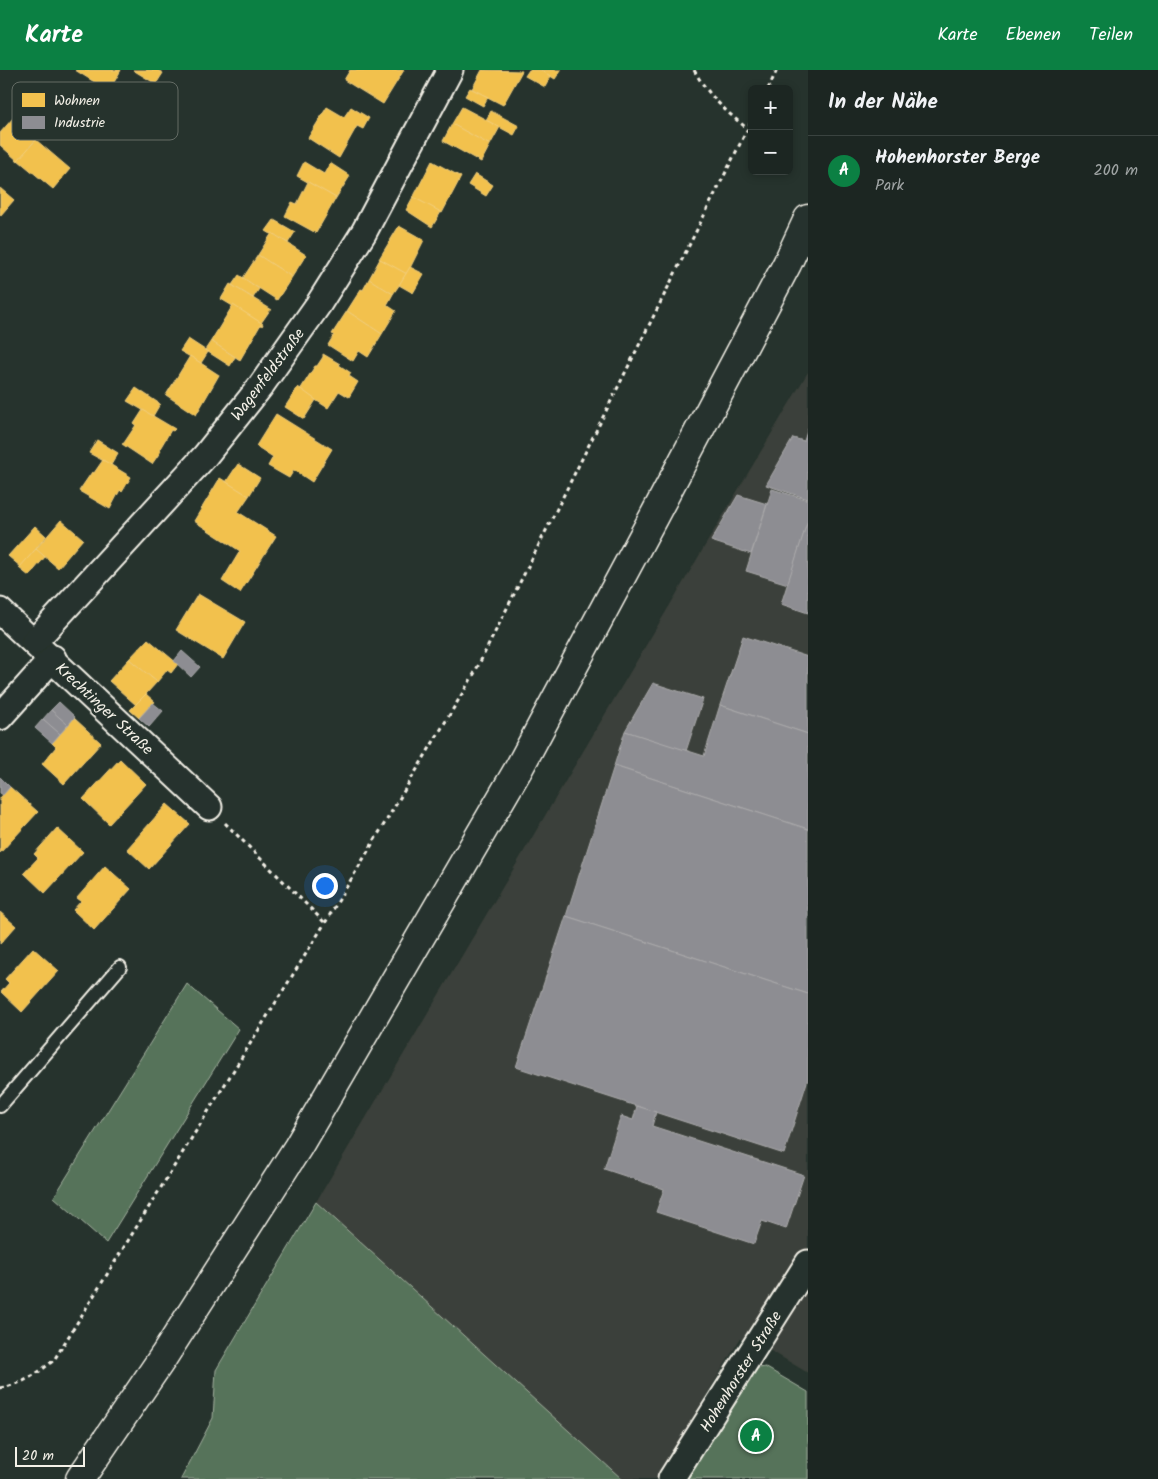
<!DOCTYPE html>
<html lang="de">
<meta charset="utf-8">
<style>
body{margin:0;font-family:Kalam,sans-serif;background:#29322f;color:#f1f3f6}
.controls{position:absolute;right:15px;top:15px;display:grid;overflow:hidden;border-radius:8px;box-shadow:0 2px 8px #0003}
.controls button{width:45px;height:45px;display:grid;place-items:center;padding:0;border:0;border-bottom:1px solid #3a4340;background:#1c2622;color:#f1f3f6;font:25px sans-serif}
.scale{position:absolute;left:15px;bottom:12px;width:70px;box-sizing:border-box;padding-left:5px;border:2px solid #f4f1e8;border-top:0;font-size:14px;line-height:18px;white-space:nowrap;color:#f4f1e8;-webkit-text-stroke:4px #26332d;paint-order:stroke}
.you{position:absolute;left:324px;top:815px;width:18px;height:18px;margin:-12px;border:4px solid #fff;border-radius:50%;background:#1a73e8;box-shadow:0 0 0 8px #1a73e833}
.badge{display:grid;place-items:center;width:32px;height:32px;border-radius:50%;background:#0b8043;color:#fff;font-size:16px;font-weight:700}
.pin{position:absolute;translate:-50% -50%;border:2px solid #fff;box-shadow:0 1px 5px #0006}
.list{margin:0;padding:0;list-style:none}
h2{display:flex;justify-content:space-between;align-items:center;height:65px;margin:0;padding:0 20px;font-size:21px}
h2 small{font-size:16px;font-weight:400;color:#a0a5a5}
.list li{display:grid;grid-template-columns:32px 1fr auto;gap:15px;align-items:center;box-sizing:border-box;height:70px;padding:0 20px;border-top:1px solid #3a4340}
.list b{display:block;font-size:19px;white-space:nowrap}
.list p{margin:0;font-size:16px;white-space:nowrap;color:#a0a5a5}
.list em{font-size:16px;font-style:normal;color:#a0a5a5}
.map{position:relative;flex:none;width:808px;height:1409px;overflow:hidden}
header{display:flex;align-items:center;gap:30px;box-sizing:border-box;height:70px;padding:0 25px;background:#0b8043;color:#fff}
header strong{font-size:24px}
nav{display:flex;gap:28px;margin-inline-start:auto;font-size:18px}
main{display:flex}
aside{flex:1;background:#1c2622}
.map>svg:first-child{display:block}
</style>
<header>
<strong>Karte</strong>
<nav><a>Karte</a><a>Ebenen</a><a>Teilen</a></nav>
</header>
<main>
<div class="map">
<svg width="808" height="1409" viewBox="0 0 808 1409">
<rect width="100%" height="100%" fill="#26332d"/>
<filter id="ink" filterUnits="userSpaceOnUse"><feTurbulence type="fractalNoise" baseFrequency=".02" numOctaves="2"/><feDisplacementMap in="SourceGraphic" scale="10" xChannelSelector="R" yChannelSelector="G"/><feConvolveMatrix kernelMatrix="1 2 1 2 8 2 1 2 1" color-interpolation-filters="sRGB"/></filter>
<g filter="url(#ink)">
<path fill="#3b403a" d="M808 302V1303L773 1282 740 1269 656 1409H622L316 1132Z"/>
<g fill="#56735a" stroke="#a5b2a1">
<path d="M187 914 239 959 106 1173 54 1127Z"/>
<path d="M316 1132 622 1409H181L213 1348 216 1300Z"/>
<path d="M765 1297 808 1322V1409H678L744 1301Z"/>
</g>
<g fill="#f2c14e" stroke="#f3cf7c">
<path d="M75 0H121L109 21Z"/>
<path d="M133 0H157L163 3 156 14Z"/>
<path d="M350 0H404L383 34 344 10Z"/>
<path d="M482 0 522 1 503 35 472 19Z"/>
<path d="M529 0H541L551 6 545 17 525 6Z"/>
<path d="M541 0H561L555 9Z"/>
<path d="M45 12 67 32 47 54 25 35Z"/>
<path d="M470 18 488 27 483 36 465 26Z"/>
<path d="M68 31 88 49 69 71 49 53Z"/>
<path d="M327 37 344 47 351 37 369 48 363 59 357 56 339 88 308 68Z"/>
<path d="M462 37 500 57 490 75 452 54Z"/>
<path d="M491 41 519 56 514 65 486 50Z"/>
<path d="M14 47 37 68 18 91 0 75V63Z"/>
<path d="M452 54 490 75 481 92 443 71Z"/>
<path d="M36 70 70 99 53 119 18 90Z"/>
<path d="M432 91 461 107 442 143 412 127 414 126Z"/>
<path d="M304 92 324 104 330 93 350 106 336 128 297 106Z"/>
<path d="M475 104 493 115 486 126 468 115Z"/>
<path d="M308 112 336 128 316 163 285 146 292 132 297 134Z"/>
<path d="M0 118 14 130 0 146Z"/>
<path d="M413 127 441 142 432 157 406 140Z"/>
<path d="M274 150 295 162 288 173 272 163 271 164 266 161Z"/>
<path d="M399 156 424 170 407 204 379 189Z"/>
<path d="M272 163 306 185 292 207 258 185Z"/>
<path d="M258 185 292 207 277 230 243 208Z"/>
<path d="M380 189 407 204 393 224 369 209Z"/>
<path d="M410 197 424 204 413 223 399 215Z"/>
<path d="M239 205 259 219 253 228 232 215Z"/>
<path d="M369 209 393 224 387 235 396 241 382 264 347 241 361 219 363 220Z"/>
<path d="M230 214 272 240H270L261 253 221 229Z"/>
<path d="M233 235 263 254 262 256 261 254 240 290 211 271Z"/>
<path d="M347 241 382 264 368 287 359 281 353 291 328 275 334 265 332 264Z"/>
<path d="M188 269 208 282 201 293 180 281Z"/>
<path d="M211 271 235 287 230 296 205 280Z"/>
<path d="M323 284 340 294 339 295 351 303 349 306 358 312 349 327 339 321 328 338 300 320 315 296H317L323 287Z"/>
<path d="M190 286 219 305 196 345 166 325Z"/>
<path d="M298 317 316 330 304 349 285 337Z"/>
<path d="M136 318 160 334 153 346 127 331Z"/>
<path d="M143 340 175 359 173 361 171 360 159 380 161 381 152 394 122 374 124 373 136 355 134 354Z"/>
<path d="M276 344 332 379 312 412 294 400 289 408 268 396 273 387 256 376Z"/>
<path d="M97 370 118 383 111 395 89 383Z"/>
<path d="M103 390 131 407 122 422 120 420 110 439 79 421 92 402 94 403Z"/>
<path d="M238 394 260 408 249 426 226 412Z"/>
<path d="M220 408 249 426 238 442 276 466 240 523 222 511 240 481 194 451Z"/>
<path d="M61 450 83 469 58 498 36 479Z"/>
<path d="M35 456 46 466 21 497 8 486Z"/>
<path d="M36 479 45 487 29 506 19 498Z"/>
<path d="M198 524 245 552 223 589 176 560Z"/>
<path d="M148 569 178 594 171 603 167 600 157 612 129 589Z"/>
<path d="M129 589 157 612 136 635 109 611Z"/>
<path d="M146 624 155 632 153 633 139 648 130 640Z"/>
<path d="M74 648 101 673 64 714 42 694 56 677 52 673Z"/>
<path d="M120 689 146 714 109 754 83 729Z"/>
<path d="M10 717 38 742 0 783V728Z"/>
<path d="M167 734 190 754 149 799 127 779Z"/>
<path d="M57 758 83 782 45 823 24 803 38 788 34 784Z"/>
<path d="M105 796 131 819 94 860 73 840 81 831 77 828Z"/>
<path d="M0 842 16 856 0 874Z"/>
<path d="M33 878 59 901 22 942 1 922 9 913 5 909Z"/>
</g>
<g fill="#8d8d92" stroke="#acabac">
<path d="M808 358V429L766 415 793 368 804 371Z"/>
<path d="M772 419 808 430V450L788 514 746 501Z"/>
<path d="M738 425 767 434 751 484 711 471Z"/>
<path d="M808 450V543L781 534Z"/>
<path d="M743 566 808 587V664L720 635Z"/>
<path d="M182 581 200 597 191 607 174 591Z"/>
<path d="M653 613 703 629 686 681 625 661Z"/>
<path d="M59 632 75 647 68 655 51 640Z"/>
<path d="M153 633 163 641 149 657 139 648Z"/>
<path d="M720 635 808 664V759L614 696 625 661 704 686Z"/>
<path d="M51 640 68 655 60 664 43 649Z"/>
<path d="M43 649 60 664 52 673 35 658Z"/>
<path d="M614 696 808 759V924L566 846Z"/>
<path d="M0 707 10 717 3 725 0 723Z"/>
<path d="M566 846 808 924V1009L784 1084 516 997Z"/>
<path d="M637 1036 656 1042 652 1056 804 1105 786 1159 762 1151 754 1174 656 1142 664 1119 604 1099 621 1046 633 1050Z"/>
</g>
<g fill="none" stroke-linecap="round" stroke-linejoin="round">
<g stroke="#f4f1e8" stroke-width="16">
<path id="lane" d="M0 1036 120 897"/>
</g>
<g stroke="#f4f1e8" stroke-width="29">
<g id="street">
<path d="M0 541 209 737"/>
<path d="M34 572 205 386 260 317 318 235 364 162 450 0"/>
<path d="M0 647 53 588"/>
<path d="M671 1409 808 1193"/>
</g>
</g>
<g stroke="#f4f1e8" stroke-width="31">
<path id="secondary" d="M80 1409 164 1286 298 1077 519 698 654 446 787 194 808 149"/>
</g>
<g stroke="#f4f1e8" stroke-width="3" stroke-dasharray="4 4" stroke-linecap="butt">
<path d="M694 0C707 24 726 42 748 59"/>
<path d="M768 19 777 0"/>
<path d="M225 753 325 853"/>
<path d="M0 1318C22 1315 38 1303 54 1290L325 853 474 604 752 50"/>
</g>
<use href="#lane" stroke="#26332d" stroke-width="12"/>
<use href="#street" stroke="#26332d" stroke-width="25"/>
<use href="#secondary" stroke="#26332d" stroke-width="28"/>
</g>
</g>
<g text-anchor="middle" stroke-width="5" stroke-linejoin="round" paint-order="stroke">
<g font-size="16" fill="#f4f1e8" stroke="#26332d">
<text transform="translate(267 304) rotate(-53)" y="6">Wagenfeldstraße</text>
<text transform="translate(105 638) rotate(43)" y="6">Krechtinger Straße</text>
<text transform="translate(740 1301) rotate(-58)" y="6">Hohenhorster Straße</text>
</g>
</g>
<rect x="12" y="12" width="166" height="58" rx="8" fill="#26332d" stroke="#646c65" stroke-width="1"/>
<rect x="22" y="23" width="23" height="14" fill="#f2c14e"/>
<rect x="22" y="46" width="23" height="13" fill="#8d8d92"/>
<g font-size="14" fill="#f4f1e8">
<text x="54" y="35">Wohnen</text>
<text x="54" y="57">Industrie</text>
</g>
</svg>
<div class="controls">
<button>+</button>
<button>−</button>
</div>
<div class="scale">20 m</div>
<div class="you"></div>
<div class="pin badge" style="left:756px;top:1366px">A</div>
</div>
<aside>
<h2>In der Nähe<small></small></h2>
<ul class="list">
<li><span class="badge">A</span><div><b>Hohenhorster Berge</b><p>Park</p></div><em>200 m</em></li>
</ul>
</aside>
</main>
